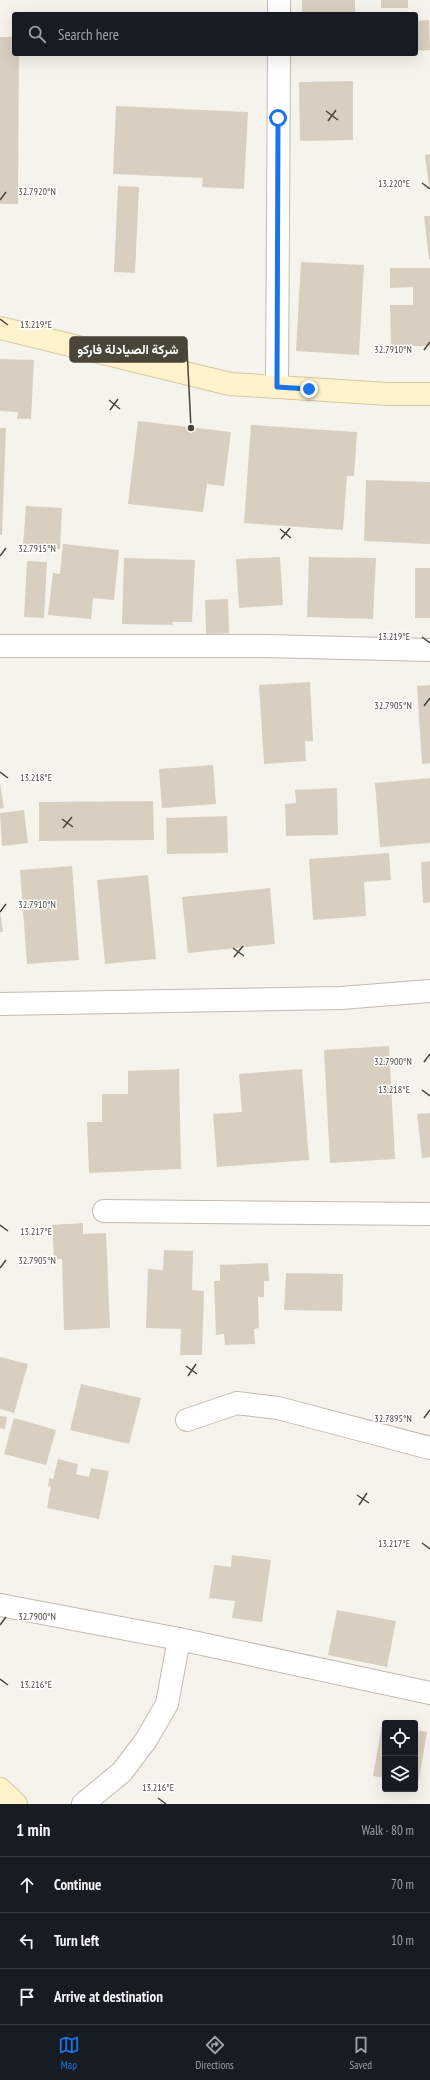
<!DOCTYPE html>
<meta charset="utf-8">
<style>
body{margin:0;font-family:"PT Sans Narrow",Vazirmatn,sans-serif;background:#20242c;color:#f1f3f6}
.controls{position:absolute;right:12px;bottom:12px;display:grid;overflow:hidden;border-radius:4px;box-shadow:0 4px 16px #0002}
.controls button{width:36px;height:36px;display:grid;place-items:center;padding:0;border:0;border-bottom:1px solid #363941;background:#171b24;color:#f1f3f6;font:20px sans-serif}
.stop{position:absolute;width:12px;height:12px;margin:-9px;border:3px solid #1a73e8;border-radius:50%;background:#fff}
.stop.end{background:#1a73e8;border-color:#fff;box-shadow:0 1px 4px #0008}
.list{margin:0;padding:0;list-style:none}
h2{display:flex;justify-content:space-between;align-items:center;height:52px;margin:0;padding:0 16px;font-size:17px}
h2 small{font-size:13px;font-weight:400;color:#9ea1a6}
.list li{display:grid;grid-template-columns:26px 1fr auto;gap:12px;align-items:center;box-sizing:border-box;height:56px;padding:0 16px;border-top:1px solid #363941}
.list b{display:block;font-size:15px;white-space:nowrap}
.list em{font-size:13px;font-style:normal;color:#9ea1a6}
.icon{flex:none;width:22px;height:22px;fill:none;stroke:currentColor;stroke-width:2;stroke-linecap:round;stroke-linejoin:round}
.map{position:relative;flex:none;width:430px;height:1804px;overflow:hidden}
.search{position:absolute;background:#171b24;box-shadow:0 4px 16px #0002;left:12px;right:12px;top:12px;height:44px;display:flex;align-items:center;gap:10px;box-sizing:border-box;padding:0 14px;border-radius:4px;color:#9ea1a6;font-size:15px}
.sheet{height:220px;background:#171b24}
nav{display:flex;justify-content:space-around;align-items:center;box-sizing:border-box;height:56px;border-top:1px solid #363941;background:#171b24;font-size:11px;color:#9ea1a6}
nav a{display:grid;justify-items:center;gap:2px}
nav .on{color:#1a73e8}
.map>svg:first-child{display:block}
</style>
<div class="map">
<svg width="430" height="1804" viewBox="0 0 430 1804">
<rect width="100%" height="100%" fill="#f6f3ec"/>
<g fill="#d8cfc1">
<rect x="302" y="0" width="53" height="14"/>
<rect x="381" y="0" width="27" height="8"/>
<path d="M429 20 430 50 416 51V21Z"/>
<path d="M0 37H14V54H19L18 204H0Z"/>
<path d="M353 81V140L300 141 299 82Z"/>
<path d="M116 106 248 112 244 189 202 187 203 178 113 174Z"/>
<path d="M430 154V187H429L425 155Z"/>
<path d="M118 186 139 187 135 273 114 272Z"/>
<path d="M424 216H430V259H429Z"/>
<path d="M301 262 364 265 359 355 296 351Z"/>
<path d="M390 268H430V346H391L390 305H413V287L390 288Z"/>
<path d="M0 359 34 360 31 419H17L18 412 0 411Z"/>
<path d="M138 421 231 432 224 486 207 484 203 512 128 504Z"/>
<path d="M251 425 357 432 354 476H347L343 530 244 523Z"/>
<path d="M0 428H6L2 535H0Z"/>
<path d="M366 480 430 482V544L364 541Z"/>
<path d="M26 506 62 508 60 549 23 546Z"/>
<path d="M63 544 119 550 114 600 93 598 91 619 48 615 53 573 60 574Z"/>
<path d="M280 557 283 605 239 608 236 559Z"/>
<path d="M309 557 376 558 373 619 307 617Z"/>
<path d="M124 558 195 560 192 622H172L173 625 122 624Z"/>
<path d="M27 561 47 562 44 618 24 617Z"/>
<rect x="415" y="568" width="15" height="50"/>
<path d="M228 599 229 633 206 634 205 600Z"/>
<path d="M310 682 313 741H305L306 761 264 764 259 685Z"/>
<path d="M430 685V763L422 764 417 686Z"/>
<path d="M213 765 216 804 162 808 159 769Z"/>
<path d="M430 778V843L380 847 375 783Z"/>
<path d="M0 783 4 808 0 809Z"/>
<path d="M337 788 338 835 286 836 285 804 296 803 295 790Z"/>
<path d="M153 801 154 840 39 841V802Z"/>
<path d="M24 810 28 843 2 846 0 813Z"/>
<path d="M227 816 228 853 167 854 166 818Z"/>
<path d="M389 853 391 880 364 882 366 916 313 920 309 859Z"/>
<path d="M430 861V902L423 903 421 862Z"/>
<path d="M72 866 79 960 27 964 20 870Z"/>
<path d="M148 875 156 959 105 964 97 880Z"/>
<path d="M270 888 275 944 188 953 182 897Z"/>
<path d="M0 912 3 932H0Z"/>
<path d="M389 1046 395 1159 330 1163 324 1050Z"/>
<path d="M179 1069 181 1169 89 1173 87 1122H102V1094H128V1071Z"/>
<path d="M302 1069 309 1160 217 1167 213 1114 242 1112 239 1074Z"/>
<path d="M430 1113V1157L422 1158 417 1114Z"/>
<path d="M83 1223V1234L106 1233 110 1328 64 1330 62 1259H54L52 1225Z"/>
<path d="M164 1250 193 1251 192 1290 204 1291 202 1355H180L181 1329 146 1328 148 1269 163 1270Z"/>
<path d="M268 1263 269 1281H264V1297H258L259 1328 254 1329 255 1344 225 1345 224 1334 216 1335 214 1281H220V1265Z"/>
<path d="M286 1273 343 1274 342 1311 284 1310Z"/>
<path d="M0 1357 28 1364 14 1413 0 1409Z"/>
<path d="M81 1384 141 1398 129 1444 70 1430Z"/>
<path d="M0 1416 7 1417 5 1429 0 1428Z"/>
<path d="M14 1418 56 1430 46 1465 4 1454Z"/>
<path d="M58 1459 78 1464 76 1474 89 1477 91 1468 109 1471 99 1519 47 1508 51 1487 48 1486 49 1478 53 1479Z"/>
<path d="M232 1555 271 1560 262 1622 232 1618 235 1601 209 1598 214 1565 231 1567Z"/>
<path d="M337 1610 396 1621 387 1667 328 1655Z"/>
<path d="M382 1725H385V1778L373 1776Z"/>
<path d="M415 1730 427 1732 418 1784 415 1783Z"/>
</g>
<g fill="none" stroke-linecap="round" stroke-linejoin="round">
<g stroke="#c2bbae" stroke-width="24">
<g id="street">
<path d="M279 14V0"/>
<path d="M277 387 279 54"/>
<path d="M0 646H264L430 650"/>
<path d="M0 1004 341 998 430 991"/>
<path d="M104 1211 430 1214"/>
<path d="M187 1420 237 1403 278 1408 430 1448"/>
<path d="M0 1605 179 1639 430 1693"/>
<path d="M83 1804 122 1772 146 1740 167 1704 179 1639"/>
</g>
</g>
<g stroke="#d6c79b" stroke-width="24">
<g id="secondary">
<path d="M0 328 230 384 388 394H430"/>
<path d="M0 1789 16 1804"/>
</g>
</g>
<use href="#street" stroke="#fff" stroke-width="22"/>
<use href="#secondary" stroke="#fff3cd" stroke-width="22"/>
</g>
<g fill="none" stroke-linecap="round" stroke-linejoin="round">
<path stroke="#1a73e8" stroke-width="5" d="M278 118 277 387 309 389"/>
</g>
<path fill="none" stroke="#4b4439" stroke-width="1.5" d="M326 111 338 120M328 121 336 110M422 183 430 189M0 200 6 192M0 319 8 325M424 350 430 342M109 400 120 409M110 410 118 399M280 529 291 538M281 539 290 528M0 556 6 548M422 637 430 643M424 706 430 698M0 772 8 778M62 819 73 827M63 828 72 817M0 912 6 904M233 948 244 956M234 957 243 946M424 1062 430 1054M422 1090 430 1096M0 1225 8 1231M0 1268 6 1260M186 1366 197 1374M188 1376 196 1364M424 1418 430 1410M357 1495 369 1503M359 1505 367 1493M422 1543 430 1549M0 1625 6 1617M0 1679 8 1685M158 1798 166 1804"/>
<g font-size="10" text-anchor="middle" fill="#4b4439" stroke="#fff" stroke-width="3" stroke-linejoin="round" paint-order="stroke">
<text x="394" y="187">13.220°E</text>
<text x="37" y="195">32.7920°N</text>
<text x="36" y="328">13.219°E</text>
<text x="393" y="353">32.7910°N</text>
<text x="37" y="552">32.7915°N</text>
<text x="394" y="640">13.219°E</text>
<text x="393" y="709">32.7905°N</text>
<text x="36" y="781">13.218°E</text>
<text x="37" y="908">32.7910°N</text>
<text x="393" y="1065">32.7900°N</text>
<text x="394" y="1093">13.218°E</text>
<text x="36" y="1235">13.217°E</text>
<text x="37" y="1264">32.7905°N</text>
<text x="393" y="1422">32.7895°N</text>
<text x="394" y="1547">13.217°E</text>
<text x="37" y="1620">32.7900°N</text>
<text x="36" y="1688">13.216°E</text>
<text x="158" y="1791">13.216°E</text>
</g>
<path fill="none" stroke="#4b4439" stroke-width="1.5" d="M191 428L187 349"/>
<circle fill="#4b4439" stroke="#fff" stroke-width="1.5" cx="191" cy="428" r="4"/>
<rect fill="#4b4439" stroke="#4b4439" stroke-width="1.5" x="70" y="337" width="117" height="25" rx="4"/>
<g font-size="13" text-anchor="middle" font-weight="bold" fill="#fff">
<text x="128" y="354">شركة الصيادلة فاركو</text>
</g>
</svg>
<div class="controls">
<button><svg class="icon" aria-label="locate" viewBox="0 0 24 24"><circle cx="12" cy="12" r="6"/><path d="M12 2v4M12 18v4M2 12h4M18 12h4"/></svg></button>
<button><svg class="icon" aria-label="layers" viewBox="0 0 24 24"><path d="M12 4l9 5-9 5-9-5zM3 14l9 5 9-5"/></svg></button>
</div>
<div class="stop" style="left:278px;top:118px"></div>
<div class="stop end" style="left:309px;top:389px"></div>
<div class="search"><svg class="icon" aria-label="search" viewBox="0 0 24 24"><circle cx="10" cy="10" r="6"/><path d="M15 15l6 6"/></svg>Search here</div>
</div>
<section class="sheet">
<h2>1 min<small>Walk · 80 m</small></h2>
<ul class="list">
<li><svg class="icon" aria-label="ahead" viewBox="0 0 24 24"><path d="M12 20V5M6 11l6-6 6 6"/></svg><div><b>Continue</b></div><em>70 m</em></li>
<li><svg class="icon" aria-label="left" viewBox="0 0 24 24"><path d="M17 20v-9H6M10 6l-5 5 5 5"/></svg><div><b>Turn left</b></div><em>10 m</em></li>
<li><svg class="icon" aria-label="arrive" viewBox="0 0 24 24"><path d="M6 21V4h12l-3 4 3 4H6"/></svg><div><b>Arrive at destination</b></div></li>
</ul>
</section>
<nav>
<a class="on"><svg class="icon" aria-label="map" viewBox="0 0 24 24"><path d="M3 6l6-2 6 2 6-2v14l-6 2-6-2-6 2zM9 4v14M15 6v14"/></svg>Map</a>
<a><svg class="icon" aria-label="directions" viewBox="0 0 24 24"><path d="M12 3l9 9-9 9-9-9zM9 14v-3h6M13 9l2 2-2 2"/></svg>Directions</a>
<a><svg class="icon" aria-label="saved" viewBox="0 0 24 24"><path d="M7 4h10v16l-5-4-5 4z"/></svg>Saved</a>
</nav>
